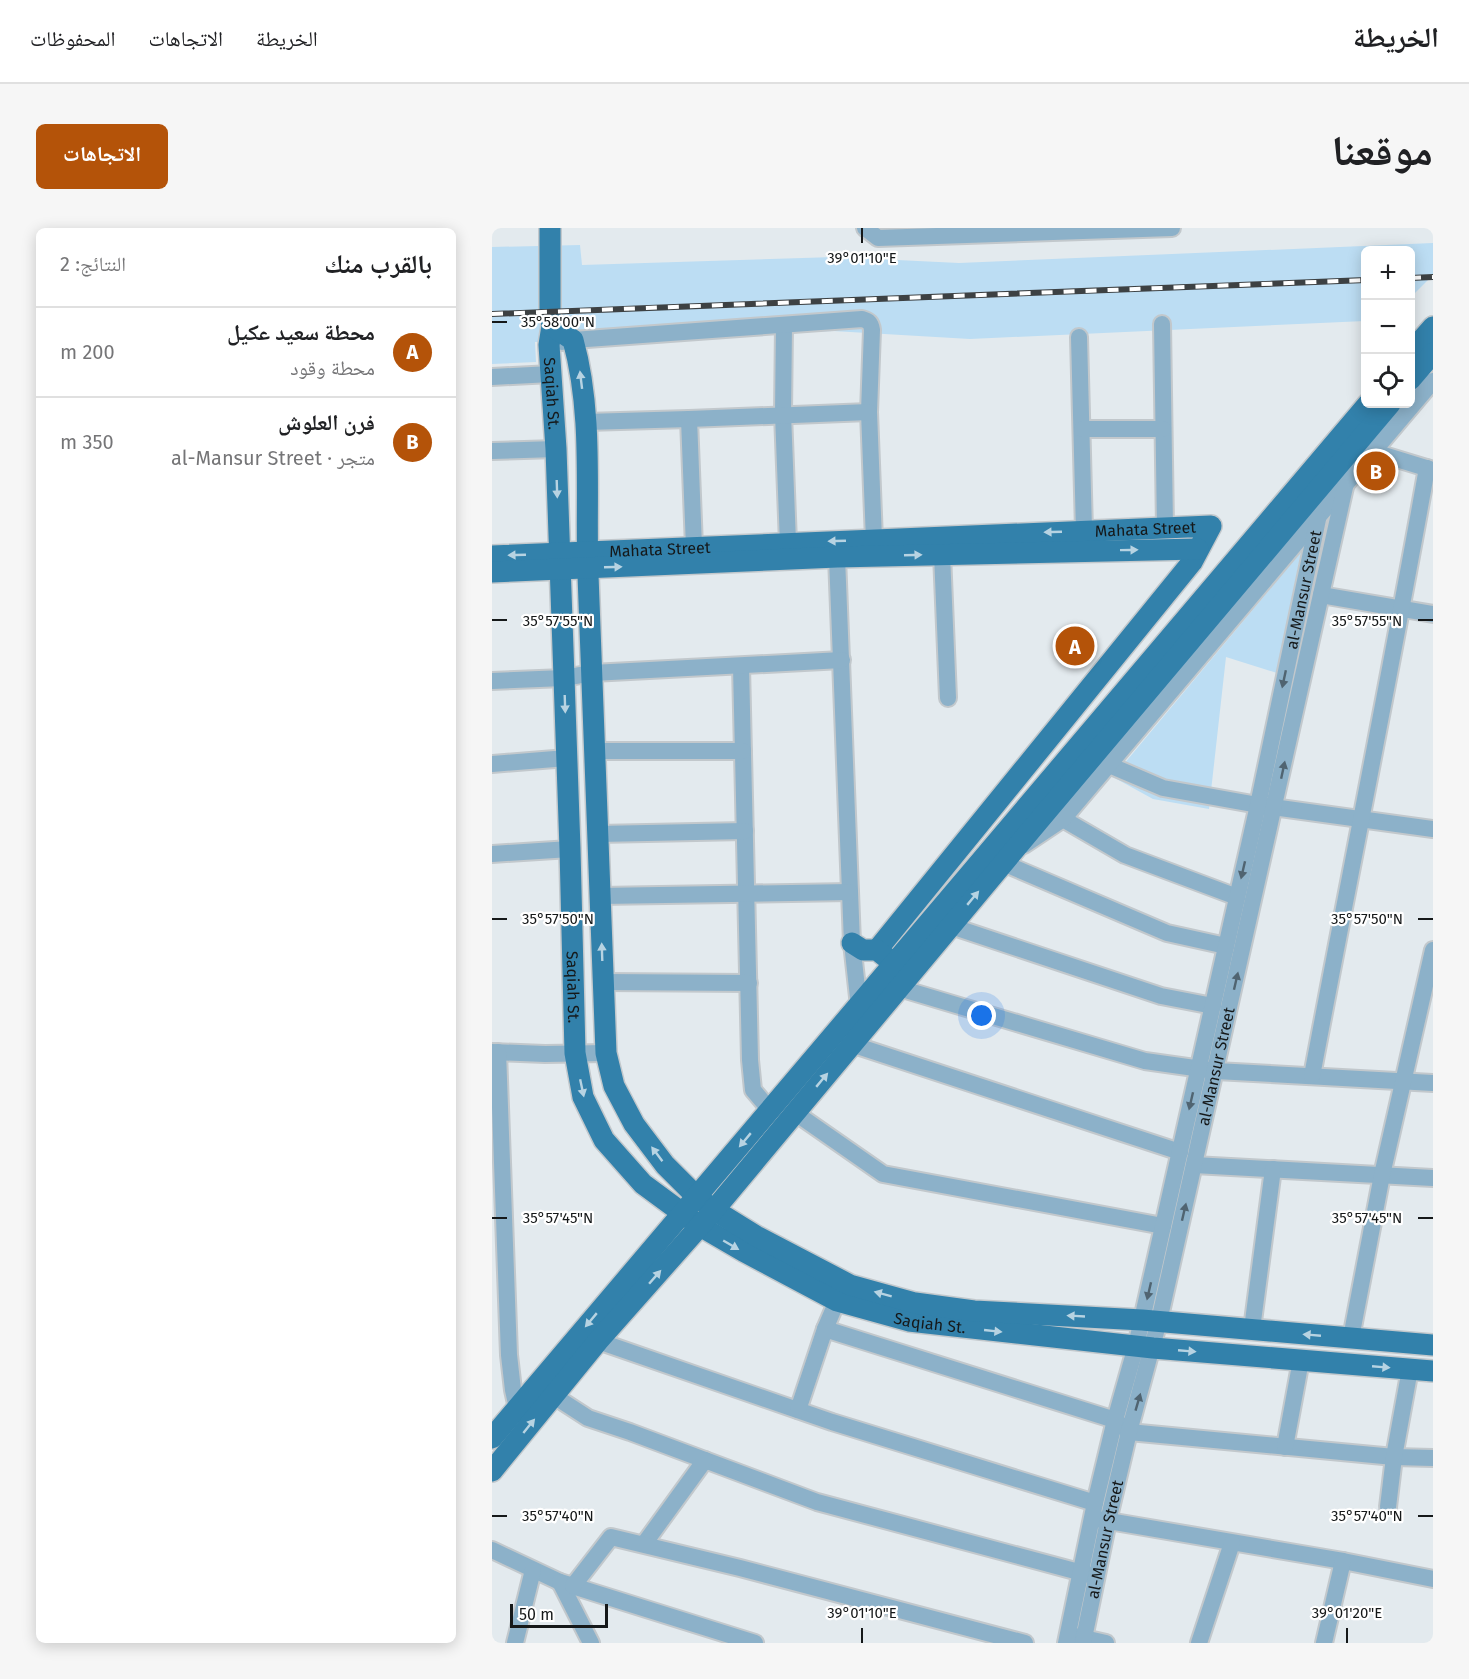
<!DOCTYPE html>
<html lang="ar">
<meta charset="utf-8">
<style>
body{margin:0;font-family:"Fira Sans","Noto Naskh Arabic",sans-serif;background:#f6f6f6;color:#202124;direction:rtl}
.controls{position:absolute;right:18px;top:18px;display:grid;overflow:hidden;border-radius:9px;box-shadow:0 3px 15px #0003}
.controls button{width:54px;height:54px;display:grid;place-items:center;padding:0;border:0;border-bottom:2px solid #e0e0e0;background:#fff;color:#202124;font:30px sans-serif}
.scale{position:absolute;left:18px;bottom:15px;width:98px;box-sizing:border-box;padding-left:6px;border:3px solid #151819;border-top:0;font-size:16px;line-height:21px;white-space:nowrap;color:#151819;-webkit-text-stroke:4px #fff;paint-order:stroke}
.you{position:absolute;left:490px;top:788px;width:21px;height:21px;margin:-15px;border:4px solid #fff;border-radius:50%;background:#1a73e8;box-shadow:0 0 0 9px #1a73e833}
.badge{display:grid;place-items:center;width:39px;height:39px;border-radius:50%;background:#b45309;color:#fff;font-size:20px;font-weight:700}
.pin{position:absolute;translate:-50% -50%;border:3px solid #fff;box-shadow:0 2px 6px #0006}
.list{margin:0;padding:0;list-style:none}
h2{display:flex;justify-content:space-between;align-items:center;height:78px;margin:0;padding:0 24px;font-size:26px}
h2 small{font-size:20px;font-weight:400;color:#757577}
.list li{display:grid;grid-template-columns:39px 1fr auto;gap:18px;align-items:center;box-sizing:border-box;height:90px;padding:0 24px;border-top:2px solid #e0e0e0}
.list b{display:block;font-size:22px;white-space:nowrap}
.list p{margin:0;font-size:20px;white-space:nowrap;color:#757577}
.list em{font-size:20px;font-style:normal;color:#757577}
.icon{flex:none;width:33px;height:33px;fill:none;stroke:currentColor;stroke-width:2;stroke-linecap:round;stroke-linejoin:round}
.map{position:relative;flex:none;width:941px;height:1415px;overflow:hidden;direction:ltr;border-radius:9px}
header{display:flex;align-items:center;gap:36px;box-sizing:border-box;height:84px;padding:0 30px;background:#fff;border-bottom:2px solid #e0e0e0}
header strong{font-size:28px}
nav{display:flex;gap:33px;margin-inline-start:auto;font-size:21px}
.intro{display:flex;align-items:center;justify-content:space-between;box-sizing:border-box;height:144px;padding:0 36px}
h1{margin:0;font-size:42px}
.button{padding:15px 27px;border-radius:9px;background:#b45309;color:#fff;font-size:21px;font-weight:700}
main{display:flex;gap:36px;padding:0 36px}
aside{flex:1;background:#fff;border-radius:9px;box-shadow:0 3px 15px #0003}
.map>svg:first-child{display:block}
</style>
<header>
<strong>الخريطة</strong>
<nav><a>الخريطة</a><a>الاتجاهات</a><a>المحفوظات</a></nav>
</header>
<div class="intro"><h1>موقعنا</h1><a class="button">الاتجاهات</a></div>
<main>
<div class="map">
<svg width="941" height="1415" viewBox="0 0 941 1415">
<rect width="100%" height="100%" fill="#e3eaee"/>
<g fill="#bcddf3">
<path d="M941 15V47L919 69 918 22H874L873 93 478 111 341 103 43 114 44 134 0 136V19L88 17 90 37 343 29 467 35Z"/>
<path d="M809 324 785 445 734 429 717 581 661 571 621 549Z"/>
</g>
<g fill="none" stroke-linecap="round" stroke-linejoin="round">
<g stroke="#c2c8cc" stroke-width="20">
<g id="minor">
<path d="M373 0 386 10 680 0"/>
<path d="M670 96 673 300"/>
<path d="M292 97 291 186 296 315"/>
<path d="M587 109 592 303"/>
<path d="M70 114 81 112 370 91C377 93 379 95 380 102L377 184 382 312"/>
<path d="M0 149 59 146"/>
<path d="M94 194 197 191"/>
<path d="M590 201H671"/>
<path d="M0 223 64 221"/>
<path d="M882 224 941 242"/>
<path d="M202 319 197 191 377 184"/>
<path d="M450 326 456 470"/>
<path d="M345 329 360 715 367 778"/>
<path d="M829 367 941 386"/>
<path d="M249 438 258 832 261 862 278 882"/>
<path d="M0 453 72 450 100 445 350 432"/>
<path d="M103 523H251"/>
<path d="M0 536 75 530"/>
<path d="M617 537 671 560 766 577 941 601"/>
<path d="M571 591 633 627 745 669"/>
<path d="M106 606 253 603"/>
<path d="M532 617 571 591 941 153"/>
<path d="M0 626 78 621"/>
<path d="M511 635 675 705 734 718"/>
<path d="M108 668 358 664"/>
<path d="M459 698 669 768 721 778"/>
<path d="M111 754 257 755"/>
<path d="M407 760 653 833 724 843 941 855"/>
<path d="M359 816 688 924"/>
<path d="M0 824 53 826 114 825"/>
<path d="M6 824 17 1127 21 1162 25 1180"/>
<path d="M820 848C858 645 899 443 935 240"/>
<path d="M302 884 391 946 671 998"/>
<path d="M702 937 941 950"/>
<path d="M333 1101 623 1192 637 1204 902 1229 941 1230"/>
<path d="M760 1101 781 941"/>
<path d="M859 1110 890 947 941 722"/>
<path d="M106 1113 340 1194 603 1275"/>
<path d="M62 1168 96 1190 138 1204 325 1274 598 1347"/>
<path d="M306 1182 333 1101 345 1073"/>
<path d="M793 1219 809 1132"/>
<path d="M896 1279 902 1229 918 1141"/>
<path d="M605 1291 851 1333 941 1351"/>
<path d="M152 1316 213 1232"/>
<path d="M0 1322 68 1354 263 1415"/>
<path d="M68 1354 99 1415"/>
<path d="M81 1358 119 1309 248 1340 533 1415"/>
<path d="M583 1408 614 1415"/>
<path d="M23 1415 41 1342"/>
<path id="s1" d="M574 1415 603 1275 623 1192 644 1118 766 577 826 291"/>
<path id="s2" d="M591 1415 616 1293 637 1204 667 1093 853 259"/>
<path d="M707 1415 740 1315"/>
<path d="M832 1415 851 1333"/>
</g>
</g>
<g stroke="#c2c8cc" stroke-width="24">
<g id="major">
<path id="s3" d="M58 0V84L60 98 57 117 64 221 78 621 83 825 91 869 112 912 151 956 208 998 251 1023 345 1073 417 1093 661 1120 941 1143"/>
<path d="M60 98 81 112C102 188 93 269 96 347 102 507 108 666 114 825L122 858 142 896 173 937 205 969 222 982 264 1008 358 1057 423 1075 482 1083 650 1092 941 1117"/>
<path d="M918 125 941 99"/>
<path d="M918 152 941 125"/>
<path id="s4" d="M0 328 719 298 700 334 385 722"/>
<path d="M0 344 345 329 706 321"/>
<path d="M360 715 371 722H385L395 730"/>
<path d="M0 1210 876 176"/>
<path d="M0 1243 106 1113 222 982 549 590 898 176"/>
</g>
</g>
<use href="#minor" stroke="#8cb1c9" stroke-width="16"/>
<use href="#major" stroke="#3281ab" stroke-width="21"/>
<g stroke="#3d4143" stroke-width="6">
<g id="rail">
<path d="M918 50 941 49"/>
<path d="M0 86 874 52"/>
</g>
</g>
<use href="#rail" stroke="#fff" stroke-width="4" stroke-dasharray="11" stroke-linecap="butt"/>
</g>
<defs><path id="oneway-solid" d="M-6-.8H1V-3.2L6.5 0L1 3.2V.8H-6Z" transform="scale(1.5)"/></defs>
<g fill="#b7d3e2">
<use href="#oneway-solid" transform="translate(89 152) rotate(-97)"/>
<use href="#oneway-solid" transform="translate(65 261) rotate(88)"/>
<use href="#oneway-solid" transform="translate(561 304) rotate(178)"/>
<use href="#oneway-solid" transform="translate(345 313) rotate(178)"/>
<use href="#oneway-solid" transform="translate(637 322) rotate(-1)"/>
<use href="#oneway-solid" transform="translate(25 327) rotate(178)"/>
<use href="#oneway-solid" transform="translate(421 327) rotate(-2)"/>
<use href="#oneway-solid" transform="translate(121 339) rotate(-2)"/>
<use href="#oneway-solid" transform="translate(73 476) rotate(88)"/>
<use href="#oneway-solid" transform="translate(481 670) rotate(-50)"/>
<use href="#oneway-solid" transform="translate(110 724) rotate(-92)"/>
<use href="#oneway-solid" transform="translate(330 852) rotate(-50)"/>
<use href="#oneway-solid" transform="translate(90 860) rotate(78)"/>
<use href="#oneway-solid" transform="translate(253 912) rotate(130)"/>
<use href="#oneway-solid" transform="translate(165 926) rotate(-127)"/>
<use href="#oneway-solid" transform="translate(239 1017) rotate(30)"/>
<use href="#oneway-solid" transform="translate(163 1049) rotate(-49)"/>
<use href="#oneway-solid" transform="translate(391 1066) rotate(-165)"/>
<use href="#oneway-solid" transform="translate(584 1088) rotate(-177)"/>
<use href="#oneway-solid" transform="translate(99 1092) rotate(130)"/>
<use href="#oneway-solid" transform="translate(501 1103) rotate(6)"/>
<use href="#oneway-solid" transform="translate(820 1107) rotate(-175)"/>
<use href="#oneway-solid" transform="translate(695 1123) rotate(5)"/>
<use href="#oneway-solid" transform="translate(889 1139) rotate(5)"/>
<use href="#oneway-solid" transform="translate(37 1198) rotate(-51)"/>
</g>
<g fill="#506471">
<use href="#oneway-solid" transform="translate(792 451) rotate(102)"/>
<use href="#oneway-solid" transform="translate(791 542) rotate(-78)"/>
<use href="#oneway-solid" transform="translate(751 642) rotate(103)"/>
<use href="#oneway-solid" transform="translate(744 753) rotate(-77)"/>
<use href="#oneway-solid" transform="translate(699 873) rotate(103)"/>
<use href="#oneway-solid" transform="translate(692 984) rotate(-77)"/>
<use href="#oneway-solid" transform="translate(657 1063) rotate(103)"/>
<use href="#oneway-solid" transform="translate(646 1174) rotate(-74)"/>
</g>
<path fill="none" stroke="#151819" stroke-width="2" d="M370 0V15M0 94H15M0 392H15M926 392H941M0 691H15M926 691H941M0 990H15M926 990H941M0 1288H15M926 1288H941M370 1400V1415M855 1400V1415"/>
<g text-anchor="middle" stroke-width="4.5" stroke-linejoin="round" paint-order="stroke">
<g font-size="16" fill="#151819" stroke="#fff">
<text dy="6" stroke="none"><textPath href="#s3" startOffset="166">Saqiah St.</textPath></text>
<text dy="6" stroke="none"><textPath href="#s4" startOffset="654">Mahata Street</textPath></text>
<text dy="6" stroke="none"><textPath href="#s4" startOffset="168">Mahata Street</textPath></text>
<text dy="6" stroke="none"><textPath href="#s1" startOffset="1080">al-Mansur Street</textPath></text>
<text dy="6" stroke="none"><textPath href="#s3" startOffset="760">Saqiah St.</textPath></text>
<text dy="6" stroke="none"><textPath href="#s2" startOffset="592">al-Mansur Street</textPath></text>
<text dy="6" stroke="none"><textPath href="#s3" startOffset="1300">Saqiah St.</textPath></text>
<text dy="6" stroke="none"><textPath href="#s2" startOffset="106">al-Mansur Street</textPath></text>
</g>
</g>
<g font-size="15" text-anchor="middle" fill="#151819" stroke="#fff" stroke-width="4.5" stroke-linejoin="round" paint-order="stroke">
<text x="370" y="35">39°01'10"E</text>
<text x="66" y="99">35°58'00"N</text>
<text x="66" y="398">35°57'55"N</text>
<text x="875" y="398">35°57'55"N</text>
<text x="66" y="696">35°57'50"N</text>
<text x="875" y="696">35°57'50"N</text>
<text x="66" y="995">35°57'45"N</text>
<text x="875" y="995">35°57'45"N</text>
<text x="66" y="1293">35°57'40"N</text>
<text x="875" y="1293">35°57'40"N</text>
<text x="370" y="1390">39°01'10"E</text>
<text x="855" y="1390">39°01'20"E</text>
</g>
</svg>
<div class="controls">
<button>+</button>
<button>−</button>
<button><svg class="icon" aria-label="locate" viewBox="0 0 24 24"><circle cx="12" cy="12" r="6"/><path d="M12 2v4M12 18v4M2 12h4M18 12h4"/></svg></button>
</div>
<div class="scale">50 m</div>
<div class="you"></div>
<div class="pin badge" style="left:583px;top:418px">A</div>
<div class="pin badge" style="left:884px;top:243px">B</div>
</div>
<aside>
<h2>بالقرب منك<small>النتائج: 2</small></h2>
<ul class="list">
<li><span class="badge">A</span><div><b>محطة سعيد عكيل</b><p>محطة وقود</p></div><em>200 m</em></li>
<li><span class="badge">B</span><div><b>فرن العلوش</b><p>متجر · al-Mansur Street</p></div><em>350 m</em></li>
</ul>
</aside>
</main>
